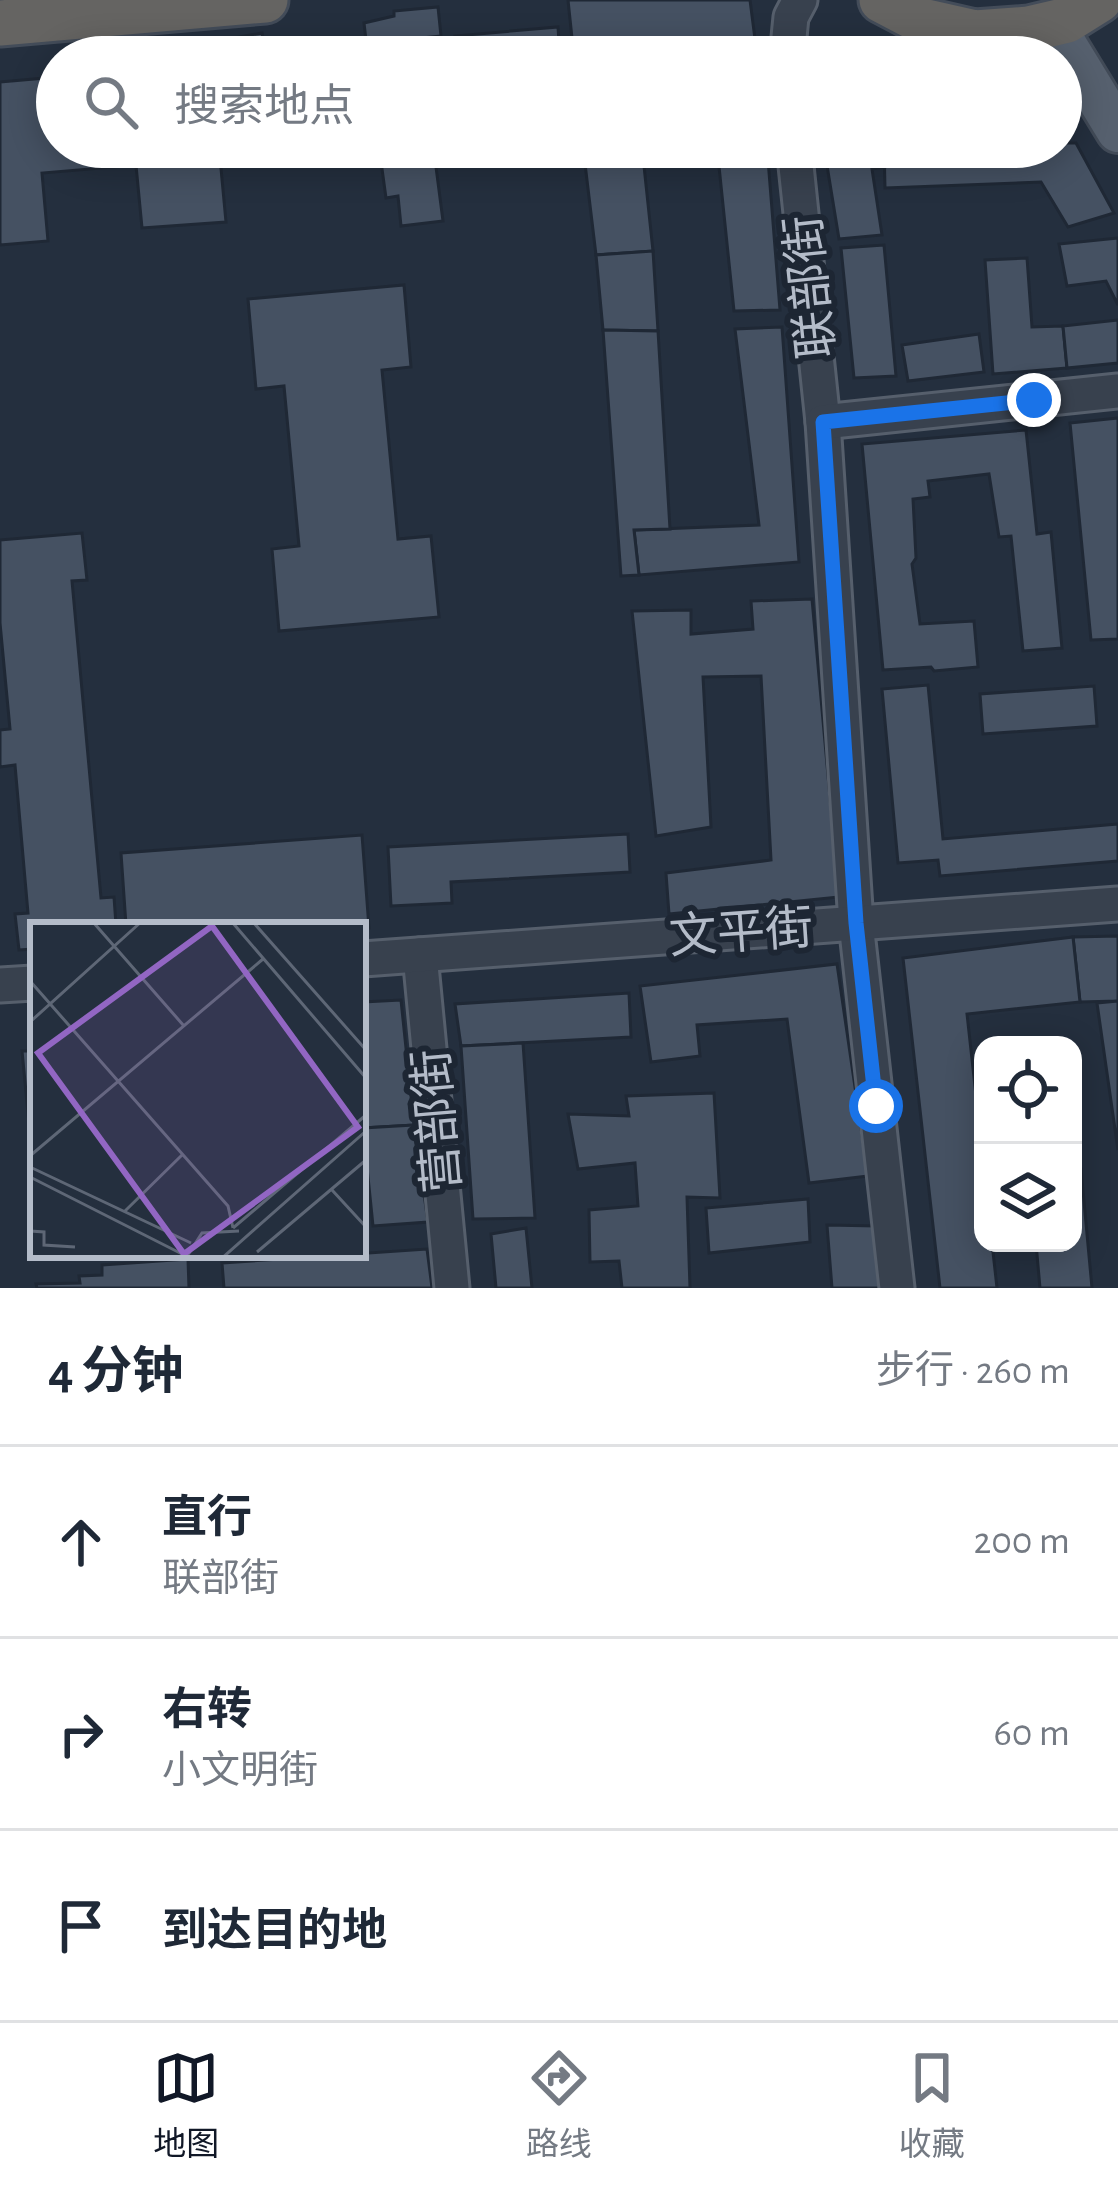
<!DOCTYPE html>
<html lang="zh">
<meta charset="utf-8">
<style>
body{margin:0;font-family:"Alegreya Sans","Noto Sans SC",sans-serif;background:#f2f2f3;color:#1f2937}
.controls{position:absolute;right:36px;bottom:36px;display:grid;overflow:hidden;border-radius:24px;box-shadow:0 6px 30px #0003}
.controls button{width:108px;height:108px;display:grid;place-items:center;padding:0;border:0;border-bottom:3px solid #e0e1e3;background:#fff;color:#1f2937;font:60px sans-serif}
.stop{position:absolute;width:36px;height:36px;margin:-27px;border:9px solid #1a73e8;border-radius:50%;background:#fff}
.stop.end{background:#1a73e8;border-color:#fff;box-shadow:0 3px 12px #0008}
.list{margin:0;padding:0;list-style:none}
h2{display:flex;justify-content:space-between;align-items:center;height:156px;margin:0;padding:0 48px;font-size:51px}
h2 small{font-size:39px;font-weight:400;color:#747a83}
.list li{display:grid;grid-template-columns:78px 1fr auto;gap:36px;align-items:center;box-sizing:border-box;height:192px;padding:0 48px;border-top:3px solid #e0e1e3}
.list b{display:block;font-size:45px;white-space:nowrap}
.list p{margin:0;font-size:39px;white-space:nowrap;color:#747a83}
.list em{font-size:39px;font-style:normal;color:#747a83}
.icon{flex:none;width:66px;height:66px;fill:none;stroke:currentColor;stroke-width:2;stroke-linecap:round;stroke-linejoin:round}
.map{position:relative;flex:none;width:1118px;height:1288px;overflow:hidden}
.search{position:absolute;background:#fff;box-shadow:0 6px 30px #0003;left:36px;right:36px;top:36px;height:132px;display:flex;align-items:center;gap:30px;box-sizing:border-box;padding:0 42px;border-radius:66px;color:#747a83;font-size:45px}
.sheet{height:732px;background:#fff}
nav{display:flex;justify-content:space-around;align-items:center;box-sizing:border-box;height:168px;border-top:3px solid #e0e1e3;background:#fff;font-size:33px;color:#747a83}
nav a{display:grid;justify-items:center;gap:6px}
nav .on{color:#111827}
.map>svg:first-child{display:block}
</style>
<div class="map">
<svg width="1118" height="1288" viewBox="0 0 1118 1288">
<rect width="100%" height="100%" fill="#242f3e"/>
<g fill="#455162" stroke="#1f2835" stroke-width="3">
<path d="M568 0H750L755 39 574 57Z"/>
<path d="M438 7 441 36 421 38 423 54 360 57 359 41 366 40 364 23 394 16V11Z"/>
<path d="M558 27 560 57H457L455 36Z"/>
<path d="M262 33 267 57H230L228 39Z"/>
<path d="M57 77V147H219L226 222 142 228 136 165 42 173 48 241 0 245V82Z"/>
<path d="M1061 143H1076L1114 213 1068 227 1041 182 885 188 884 147H1061Z"/>
<path d="M379 147H451L454 164 436 167 443 221 401 226 398 196 386 198Z"/>
<path d="M583 147H642L653 251 596 255Z"/>
<path d="M717 147H767L780 310 734 311Z"/>
<path d="M824 147H883L885 167 872 169 882 235 839 239Z"/>
<path d="M1118 238V305L1106 281 1067 286 1059 244Z"/>
<path d="M884 245 896 376 854 378 841 248Z"/>
<path d="M653 251 658 331 603 330 596 255Z"/>
<path d="M1027 258 1032 327 1063 326 1067 368 993 374 985 260Z"/>
<path d="M404 285 411 367 382 370 398 539 431 536 439 617 279 631 272 549 299 546 284 386 256 389 248 299Z"/>
<path d="M1118 320V363L1067 368 1063 326Z"/>
<path d="M782 327 799 562 639 575 634 530 759 525 735 329Z"/>
<path d="M603 330 658 331 670 529 634 530 639 575 621 576Z"/>
<path d="M979 334 984 372 908 381 902 345Z"/>
<path d="M1118 418V639L1091 640 1070 423Z"/>
<path d="M1026 430 1037 534 1051 532 1062 648 1023 651 1011 536 999 537 989 474 928 481 930 497 913 499 916 558 912 564 920 624 974 621 978 667 934 671 931 667 883 670 862 444Z"/>
<path d="M82 533 87 580 72 581 101 898 114 897 116 925H33V949L19 950 15 914 28 913 15 765 0 767V730L10 729 0 623V540Z"/>
<path d="M812 599 839 897 669 914 666 873 771 860 761 676 703 677 711 827 656 836 632 611 691 610V634L753 629 751 601Z"/>
<path d="M928 685 943 839 1118 824V861L940 876 938 860 898 863 882 689Z"/>
<path d="M1094 686 1097 726 983 734 980 694Z"/>
<path d="M628 834 630 872 451 882 452 903 391 906 388 847Z"/>
<path d="M362 835 369 928 363 929V925H126L121 853Z"/>
<path d="M1118 936V1001L1080 1002 1073 937Z"/>
<path d="M1073 937 1080 1002 967 1014 983 1159V1243H992L997 1288H940L903 958Z"/>
<path d="M837 964 868 1176 809 1183 787 1019 697 1025 700 1056 651 1062 640 986Z"/>
<path d="M629 993 631 1037 461 1046 455 1004Z"/>
<path d="M401 1000 414 1125 363 1128V1002Z"/>
<path d="M1118 1001V1150L1097 1003Z"/>
<path d="M523 1043 535 1218 473 1219 461 1046Z"/>
<path d="M22 1051H33V1164Z"/>
<path d="M714 1093 720 1198 687 1197 690 1288H622L619 1261 590 1262 589 1210 638 1206 635 1163 578 1169 568 1114 629 1116 626 1096Z"/>
<path d="M414 1125 428 1222 373 1226 363 1128Z"/>
<path d="M1073 1169H1081L1092 1288H1040L1036 1243H1073Z"/>
<path d="M808 1199 810 1242 709 1253 706 1208Z"/>
<path d="M827 1225 877 1226 880 1288H832Z"/>
<path d="M526 1228 532 1288H496L491 1234Z"/>
<path d="M427 1249 432 1288H224L222 1263Z"/>
<path d="M188 1259 189 1288H37L36 1284 80 1283 79 1276 102 1275V1265Z"/>
</g>
<g fill="none" stroke-linecap="round" stroke-linejoin="round">
<g stroke="#565f6c" stroke-width="39">
<g id="tertiary">
<path d="M787 57 791 17 800 0"/>
<path d="M794 147 823 422 856 923 897 1288"/>
<path d="M823 422 1118 391"/>
<path d="M420 955 452 1288"/>
<path d="M363 959 1118 904"/>
<path d="M0 985 33 983"/>
</g>
</g>
<g stroke="#414a57" stroke-width="48">
<path id="primary" d="M1052 23 1118 131"/>
</g>
<g stroke="#434c59" stroke-width="51">
<g id="trunk">
<path d="M882 0 922 21 975 33 1029 29 1067 20 1099 0"/>
<path d="M0 23 265 0"/>
</g>
</g>
<use href="#tertiary" stroke="#38414e" stroke-width="33"/>
<use href="#primary" stroke="#56606e" stroke-width="42"/>
<use href="#trunk" stroke="#656462" stroke-width="45"/>
</g>
<g fill="none" stroke-linecap="round" stroke-linejoin="round">
<path stroke="#1a73e8" stroke-width="15" d="M876 1106 856 923 823 422 1034 400"/>
</g>
<g text-anchor="middle" stroke-width="12" stroke-linejoin="round" paint-order="stroke">
<g font-size="48" fill="#b4bcc9" stroke="#1d2633">
<text transform="translate(809 287) rotate(-96)" y="17">联部街</text>
<text transform="translate(741 931) rotate(-4)" y="17">文平街</text>
<text transform="translate(436 1121) rotate(-95)" y="17">营部街</text>
</g>
</g>
<g transform="translate(30 922)">
<rect width="336" height="336" fill="#242f3e"/>
<path fill="none" stroke="#5e6776" stroke-width="3" d="M63 0 154 104M202 0 336 156M223 0 336 128M0 59 198 284 203 306M0 100 111 0M0 245 161 321M0 255 156 334M302 268 336 305M94 290 152 233M203 306 336 193M0 309 1 233 233 37M0 309 14 310V323L45 325M227 330 336 238M156 336 172 311 209 309M192 336 336 209"/>
<path fill="#9266c3" fill-opacity="0.15" stroke="#9266c3" stroke-width="6" d="M182 4 328 205 154 332 8 131Z"/>
<rect width="336" height="336" fill="none" stroke="#b4bcc9" stroke-width="6"/>
</g>
</svg>
<div class="controls">
<button><svg class="icon" aria-label="locate" viewBox="0 0 24 24"><circle cx="12" cy="12" r="6"/><path d="M12 2v4M12 18v4M2 12h4M18 12h4"/></svg></button>
<button><svg class="icon" aria-label="layers" viewBox="0 0 24 24"><path d="M12 4l9 5-9 5-9-5zM3 14l9 5 9-5"/></svg></button>
</div>
<div class="stop" style="left:876px;top:1106px"></div>
<div class="stop end" style="left:1034px;top:400px"></div>
<div class="search"><svg class="icon" aria-label="search" viewBox="0 0 24 24"><circle cx="10" cy="10" r="6"/><path d="M15 15l6 6"/></svg>搜索地点</div>
</div>
<section class="sheet">
<h2>4 分钟<small>步行 · 260 m</small></h2>
<ul class="list">
<li><svg class="icon" aria-label="ahead" viewBox="0 0 24 24"><path d="M12 20V5M6 11l6-6 6 6"/></svg><div><b>直行</b><p>联部街</p></div><em>200 m</em></li>
<li><svg class="icon" aria-label="right" viewBox="0 0 24 24"><path d="M7 20v-9h11M14 6l5 5-5 5"/></svg><div><b>右转</b><p>小文明街</p></div><em>60 m</em></li>
<li><svg class="icon" aria-label="arrive" viewBox="0 0 24 24"><path d="M6 21V4h12l-3 4 3 4H6"/></svg><div><b>到达目的地</b></div></li>
</ul>
</section>
<nav>
<a class="on"><svg class="icon" aria-label="map" viewBox="0 0 24 24"><path d="M3 6l6-2 6 2 6-2v14l-6 2-6-2-6 2zM9 4v14M15 6v14"/></svg>地图</a>
<a><svg class="icon" aria-label="directions" viewBox="0 0 24 24"><path d="M12 3l9 9-9 9-9-9zM9 14v-3h6M13 9l2 2-2 2"/></svg>路线</a>
<a><svg class="icon" aria-label="saved" viewBox="0 0 24 24"><path d="M7 4h10v16l-5-4-5 4z"/></svg>收藏</a>
</nav>
